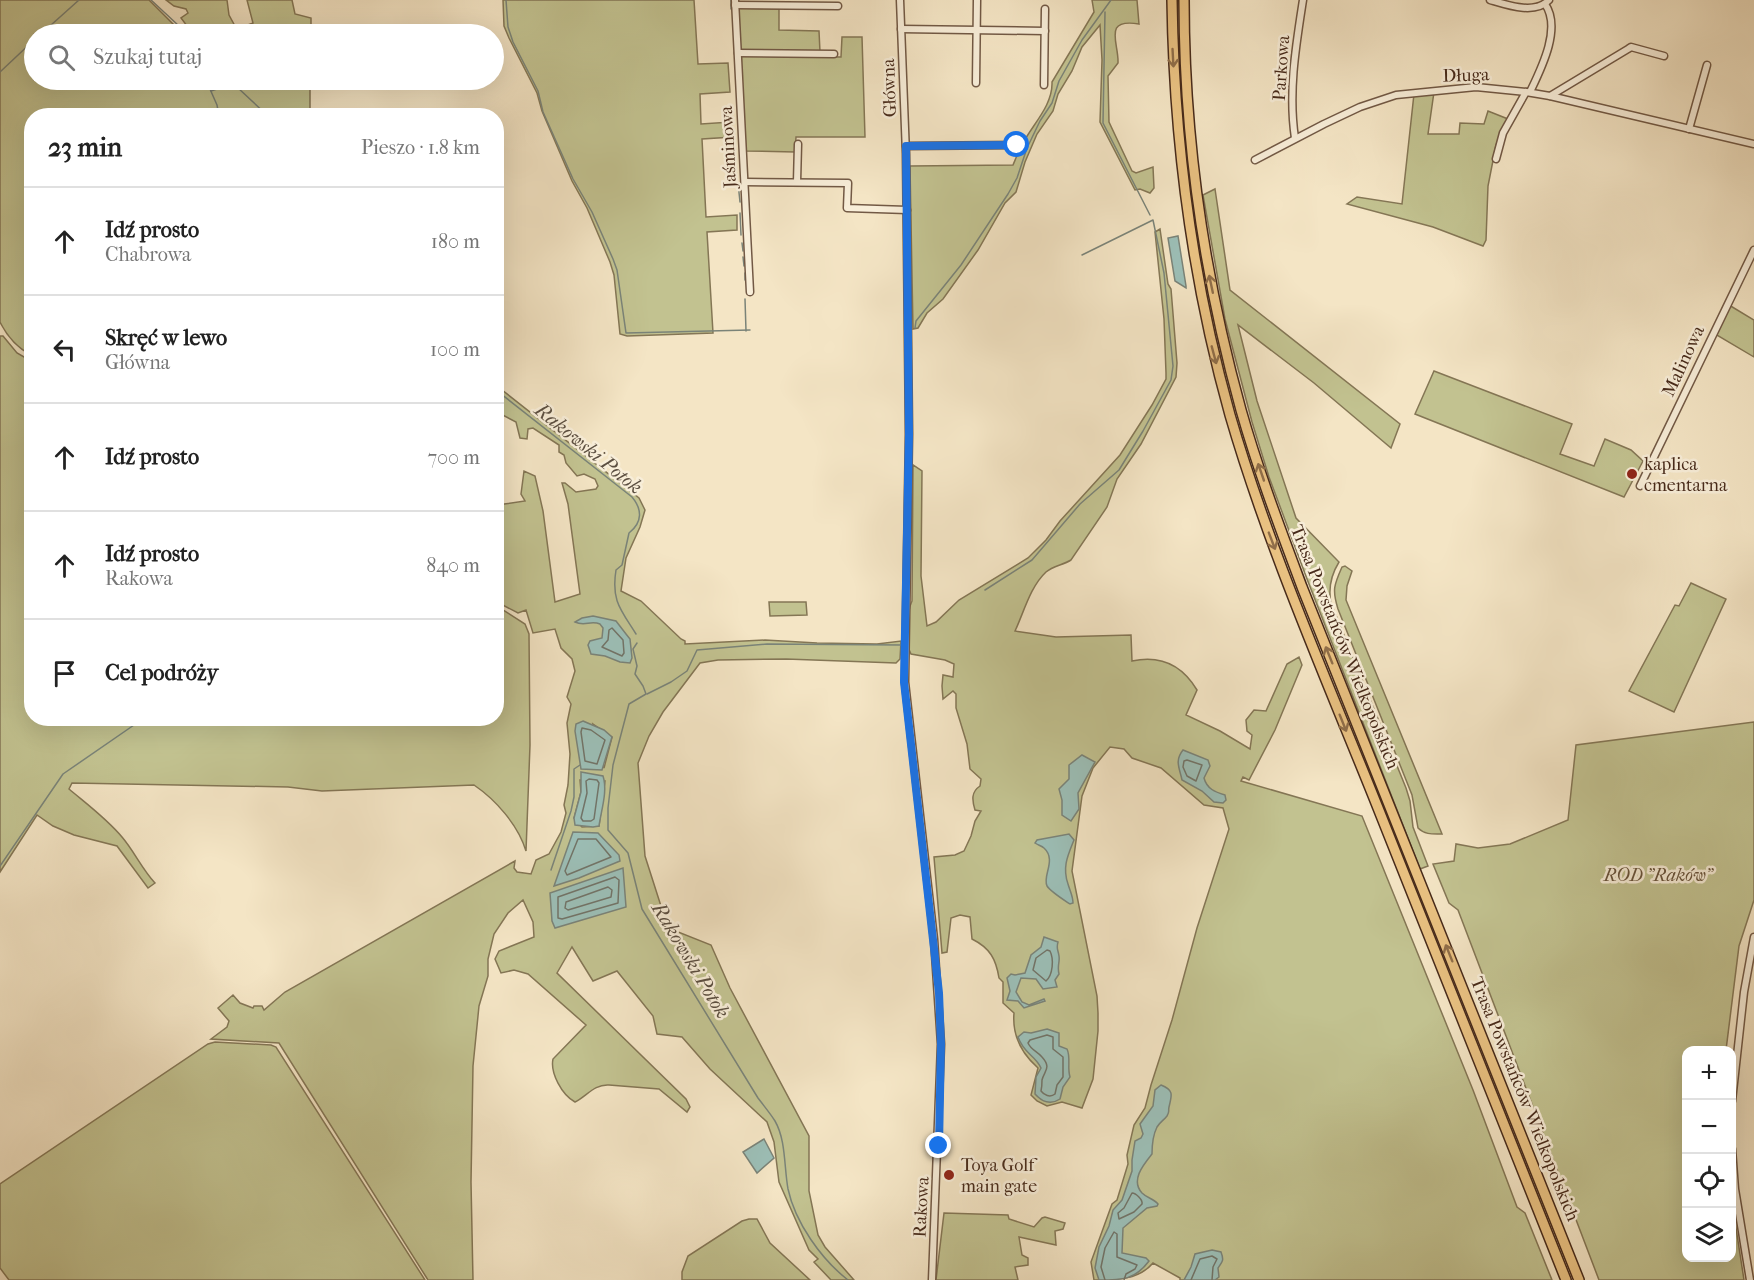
<!DOCTYPE html>
<html lang="pl">
<meta charset="utf-8">
<style>
body{margin:0;font-family:"IM FELL French Canon",serif;background:#f6f6f6;color:#222}
.controls{position:absolute;right:18px;bottom:18px;display:grid;overflow:hidden;border-radius:12px;box-shadow:0 6px 24px #0002}
.controls button{width:54px;height:54px;display:grid;place-items:center;padding:0;border:0;border-bottom:2px solid #e0e0e0;background:#fff;color:#222;font:30px sans-serif}
.stop{position:absolute;width:18px;height:18px;margin:-14px;border:4px solid #1a73e8;border-radius:50%;background:#fff}
.stop.end{background:#1a73e8;border-color:#fff;box-shadow:0 2px 6px #0008}
.list{margin:0;padding:0;list-style:none}
h2{display:flex;justify-content:space-between;align-items:center;height:78px;margin:0;padding:0 24px;font-size:26px}
h2 small{font-size:20px;font-weight:400;color:#767676}
.list li{display:grid;grid-template-columns:39px 1fr auto;gap:18px;align-items:center;box-sizing:border-box;height:108px;padding:0 24px;border-top:2px solid #e0e0e0}
.list b{display:block;font-size:22px;white-space:nowrap}
.list p{margin:0;font-size:20px;white-space:nowrap;color:#767676}
.list em{font-size:20px;font-style:normal;color:#767676}
.icon{flex:none;width:33px;height:33px;fill:none;stroke:currentColor;stroke-width:2;stroke-linecap:round;stroke-linejoin:round}
.map{position:relative;flex:none;width:1754px;height:1280px;overflow:hidden}
.search{position:absolute;background:#fff;box-shadow:0 6px 24px #0002;left:24px;top:24px;width:480px;height:66px;display:flex;align-items:center;gap:15px;box-sizing:border-box;padding:0 21px;border-radius:33px;color:#767676;font-size:22px}
.panel{position:absolute;background:#fff;box-shadow:0 6px 24px #0002;left:24px;top:108px;width:480px;height:618px;border-radius:24px}
.map>svg:first-child{display:block}
</style>
<div class="map">
<svg width="1754" height="1280" viewBox="0 0 1754 1280">
<rect width="100%" height="100%" fill="#f4e5c5"/>
<filter id="stains"><feTurbulence type="fractalNoise" baseFrequency=".00333" numOctaves="4"/><feColorMatrix values="0 0 0 0 .2 0 0 0 0 .09 0 0 0 0 .02 0 0 0 .5 -.17"/></filter>
<radialGradient id="worn" r=".72"><stop offset=".6" stop-color="#630" stop-opacity="0"/><stop offset="1" stop-color="#630" stop-opacity=".3"/></radialGradient>
<g fill="#c2c290" stroke="#847655" stroke-width="1.5" fill-rule="evenodd">
<path d="M0 0H149L183 34H34V80H310V115L32 116 31 355C18 348 7 336 0 322Z"/>
<path d="M166 0H227L229 15 235 26 240 28 253 23 247 0H292L295 14 311 18V34H193L181 18 188 13 186 9 174 6Z"/>
<path d="M503 0H694L698 64 728 63 730 92 700 94 701 124 731 122 733 137 702 139 706 217 737 215V230L707 232 713 333 627 336 620 334 614 275 610 262 587 208 572 181 542 111 537 93 509 38 504 26Z"/>
<path d="M1092 0H1137L1139 24C1102 18 1119 43 1118 63L1108 76 1109 122 1132 171 1136 173 1153 167 1154 188 1150 193 1140 189 1135 190 1100 122 1102 60 1100 25 1082 47 1072 71 1058 94 1053 111 1037 134 1025 162 1016 192 1005 203 978 250 943 299 927 313 918 328 913 329 910 166 1013 165C1016 158 1019 150 1023 143 1033 124 1053 105 1052 82L1094 12Z"/>
<path d="M737 8 779 9V30L819 31 820 52 740 51Z"/>
<path d="M842 37H862L865 137H796L795 152 746 151 740 56 841 57Z"/>
<path d="M1434 92 1428 134H1459L1460 123 1484 124 1488 111 1508 119 1496 145 1488 186 1486 240 1483 246 1433 227 1347 204 1357 197 1402 204 1414 94Z"/>
<path d="M1215 189 1230 290 1400 424 1391 448 1314 383 1238 325 1257 401 1296 518 1339 562C1331 575 1328 588 1331 603L1406 788 1410 801 1413 827 1428 866 1420 869 1307 579 1269 477 1252 422 1225 319 1203 195Z"/>
<path d="M1160 229 1168 284 1171 289 1177 363 1176 377 1141 444 1117 479 1107 507 1071 560C1063 565 1053 566 1046 572 1030 587 1024 612 1015 631L1056 637 1131 635 1132 661C1160 655 1182 665 1197 690L1186 715 1220 731 1250 749 1252 735 1247 731 1246 720 1254 710 1266 711 1287 664 1299 657 1302 665 1275 730 1249 780 1243 777 1241 781 1362 816 1473 1090 1517 1207 1525 1213 1552 1280H1180V1278L1153 1263C1139 1280 1116 1280 1094 1280L1091 1262 1112 1204 1117 1200 1128 1164 1127 1155 1134 1125 1145 1108 1151 1085 1172 1020 1197 928 1229 829 1223 808 1204 805 1161 768 1132 758 1124 749 1110 747 1093 768 1082 796 1072 871 1097 996 1098 1013V1031L1093 1079 1082 1108 1062 1102 1047 1106 1037 1101 1031 1095 1038 1068C1021 1053 1012 1036 1014 1013L1003 1003V982L999 978C996 959 990 948 972 939L970 917 960 915 951 918 947 952 942 953 934 857 955 855 964 851 971 836 975 821 981 811 975 810C972 800 971 792 980 786L981 779 970 769 967 744 956 708V694L953 691 943 699 942 686 943 675 953 677 954 664 945 660 911 654C905 644 907 611 912 601L913 465 922 471 921 576 927 626 936 622 959 600 1028 558 1046 540 1060 521 1120 455 1152 405 1166 379V373L1164 319 1155 232Z"/>
<path d="M1729 305 1754 320V357L1715 334Z"/>
<path d="M0 336H3L17 353 31 361 32 718H496L497 606 525 624 529 634 530 745 526 851C518 825 496 800 474 785L322 791 288 787 72 783 69 789C88 805 107 819 122 837 134 851 142 869 155 883L148 888 117 846 74 835 53 826 37 815 0 872Z"/>
<path d="M1434 371 1572 424 1560 454 1594 466 1605 439 1631 450 1643 461 1624 497 1415 414Z"/>
<path d="M497 386 639 498 645 510 640 527 626 558 621 591 641 601 681 639 685 641V644L765 640 817 643 877 644 901 641 900 659 896 663 786 659 718 660 700 663 663 712 649 736 638 763 645 856 668 928 711 945 730 988 809 1136V1191L818 1235 825 1247 854 1280H831L814 1262 818 1259 809 1250 779 1182 774 1142 767 1122 710 1069 682 1037 657 1034 653 1016 617 971 593 981 572 947 557 973 686 1099 690 1107 687 1112 659 1089 609 1085C594 1084 587 1096 575 1102 562 1095 550 1073 553 1059L586 1025 528 974 514 970 501 973 495 959 499 951 534 937 533 922 523 900 508 913 494 934 488 959V976L479 1006 473 1066 471 1182 473 1280H428L279 1043 211 1039 227 1027 229 1021 218 1008 233 995 240 1003 253 1008 254 1006H262L264 1010 285 992 515 861 514 868 517 872 531 874 536 860 549 854 561 832 566 813 564 805 568 785 570 754 567 723 571 704 567 697 575 671 572 659 561 648 555 629 533 633 526 610 518 613 497 602V505L525 501 521 494 524 471 535 476 543 511 555 602 580 594 568 504 562 483H565L576 492 596 489 598 486 595 479 584 474 577 476 566 463 564 455 559 452V445L533 428 528 429 527 439 520 438 516 422 497 412ZM593 724 612 737 604 768ZM580 780 605 781 599 826 582 827 574 818 581 792Z"/>
<path d="M1345 566 1352 571 1347 586 1346 600 1442 834C1433 834 1425 835 1418 828L1412 795 1338 609C1332 590 1334 585 1342 567Z"/>
<path d="M1691 583 1726 599 1674 712 1629 691 1675 605 1679 606Z"/>
<path d="M769 602H806L807 615 770 616Z"/>
<path d="M1754 722V900L1739 946 1726 1050H1686V1258H1732V1202L1744 1280H1599L1458 910 1449 903 1433 864 1454 861 1456 844 1478 848 1510 844 1568 820 1576 745Z"/>
<path d="M215 1042 271 1045 276 1047 425 1280H9L0 1268V1184L208 1044Z"/>
<path d="M944 1213 1008 1215 1009 1219 1034 1227 1042 1218 1045 1217 1065 1223 1063 1229 1055 1231 1056 1245 1019 1237 1022 1255 1028 1258V1265L1015 1267 1018 1280H936Z"/>
<path d="M749 1219H757L770 1243 810 1280H682V1272L688 1256 742 1221Z"/>
</g>
<g fill="#9cbfb7" stroke="#7a8378" stroke-width="1.5">
<path d="M1178 236 1186 286V288L1175 281 1168 238Z"/>
<path d="M593 616 616 621 626 634 630 639 632 658 630 663 620 662 605 656 591 654 588 645 590 641 602 638 603 628 600 624C590 620 585 627 575 622L582 618Z"/>
<path d="M583 721 604 730 612 737 602 770 581 769 575 731 576 724Z"/>
<path d="M1183 750 1208 760 1210 766 1204 778C1207 789 1215 792 1225 795L1226 800 1223 803 1214 802 1202 791 1182 780C1180 769 1174 761 1183 750Z"/>
<path d="M1082 755 1095 762 1078 793 1079 809 1071 821 1062 815V800L1059 789 1069 779V765Z"/>
<path d="M581 772 603 776C608 791 601 811 599 826L593 827 575 825 574 818 581 792Z"/>
<path d="M573 832 598 833 619 855 620 861 579 878 554 886Z"/>
<path d="M1069 834 1074 840C1068 855 1062 867 1068 884 1070 891 1073 896 1073 903L1070 904C1064 900 1051 892 1047 886 1042 876 1057 860 1044 848 1042 846 1038 845 1035 843L1037 840Z"/>
<path d="M623 868 626 907 555 928 552 921 550 893Z"/>
<path d="M1044 937 1058 942C1056 949 1058 949 1059 956 1060 962 1057 966 1059 974L1055 980 1057 987 1043 989 1036 979 1021 978 1016 992 1022 1002 1029 1005 1044 999 1045 1001 1024 1008 1018 1001 1007 1000 1010 991 1007 978 1011 974 1015 975 1025 973 1031 955 1041 947Z"/>
<path d="M1047 1029 1059 1033V1046L1067 1049C1071 1057 1067 1068 1070 1077L1063 1087 1060 1099C1051 1105 1042 1102 1035 1094L1036 1077 1041 1068C1035 1055 1024 1054 1018 1037L1024 1032 1031 1033Z"/>
<path d="M1161 1085C1174 1090 1172 1095 1169 1107 1168 1112 1170 1111 1167 1116 1164 1120 1160 1122 1157 1127 1153 1135 1152 1144 1152 1154 1144 1164 1130 1180 1142 1193 1147 1198 1154 1199 1158 1204L1157 1206 1147 1208 1123 1228 1122 1253 1146 1258 1149 1261C1135 1280 1122 1280 1099 1280L1095 1268 1099 1247 1109 1226 1113 1210 1122 1200 1132 1171V1160L1135 1141 1141 1138 1143 1134 1140 1124 1153 1106 1155 1090Z"/>
<path d="M764 1139 774 1158 757 1173 743 1152Z"/>
<path d="M1212 1250 1221 1252C1224 1260 1223 1261 1218 1268L1219 1277 1215 1280H1184L1191 1267 1195 1254Z"/>
</g>
<g fill="none" stroke-linecap="round" stroke-linejoin="round">
<g stroke="#727468" stroke-width="1.5">
<path d="M612 628 623 640 624 653 622 656 602 647 608 640 609 630Z"/>
<path d="M582 728 591 730 605 740 597 764 585 761 581 732Z"/>
<path d="M1187 760 1202 765 1196 781 1187 776 1183 767 1184 761Z"/>
<path d="M589 779 597 780 599 783 594 819 591 821H583L581 818 587 793 586 781Z"/>
<path d="M578 839H596L611 857 567 875 565 871Z"/>
<path d="M615 877 619 880 618 903 562 919 558 918V897Z"/>
<path d="M608 887 612 890 611 897 568 910 565 908 566 902Z"/>
<path d="M1047 950 1050 951C1054 959 1053 975 1046 981L1033 970 1036 958Z"/>
<path d="M1047 1035 1053 1037V1049L1063 1057V1077L1057 1085 1055 1094C1050 1098 1044 1095 1041 1091 1042 1087 1042 1084 1042 1080 1044 1071 1052 1068 1042 1057 1037 1051 1031 1050 1028 1043L1030 1040Z"/>
<path d="M1132 1193C1136 1193 1143 1200 1142 1204L1134 1212 1119 1219 1118 1213 1124 1208Z"/>
<path d="M1105 1280 1101 1267 1105 1248 1114 1232 1117 1234V1257L1137 1265 1135 1269 1126 1274 1124 1280"/>
<path d="M1191 1280 1200 1259 1212 1256 1217 1259 1213 1267 1212 1280"/>
</g>
<g stroke="#7a8378" stroke-width="1.5">
<path d="M151 0 179 26 185 34"/>
<path d="M506 0 508 27 513 42 538 91 543 112 573 179 592 212 613 259 617 270 626 333 750 330"/>
<path d="M731 0V9"/>
<path d="M1105 12 1103 123 1150 215"/>
<path d="M41 34 79 0"/>
<path d="M0 72 34 40"/>
<path d="M206 80 217 105 219 116"/>
<path d="M211 91 223 87H237L268 116"/>
<path d="M738 183 740 202"/>
<path d="M740 213 741 235"/>
<path d="M742 243 743 251"/>
<path d="M743 257 744 266"/>
<path d="M745 273V280"/>
<path d="M745 299 746 331"/>
<path d="M915 328 916 321 961 265 1008 194 1017 178 1027 148 1040 121 1052 103 1059 81 1082 40 1111 0"/>
<path d="M496 390 632 497C642 509 643 522 629 533L622 565 616 570C611 601 621 610 636 634"/>
<path d="M985 590 1032 560 1080 504 1119 470 1143 431 1171 380 1173 366 1164 273 1153 220 1082 255"/>
<path d="M637 643 633 649 637 666 635 674 643 686 646 694 629 704 613 765 608 808V830L628 853 642 909 758 1098C764 1106 770 1113 775 1121 786 1140 784 1167 788 1189 795 1222 821 1259 848 1280"/>
<path d="M647 694 671 682 687 671 697 650 767 644 902 645"/>
<path d="M0 866 63 774 134 725 140 718"/>
<path d="M551 870 571 811 574 797V769L580 765"/>
</g>
<g stroke="#725945" stroke-width="9">
<g id="minor">
<path d="M735 0 750 292"/>
<path d="M900 0 906 154 909 434 905 682 934 939 941 1044 932 1280"/>
<path d="M1490 0C1507 5 1535 15 1549 0"/>
<path d="M735 5 838 6"/>
<path d="M901 29 1045 31"/>
<path d="M738 53 834 54"/>
<path d="M976 83 977 0"/>
<path d="M1044 85 1045 9"/>
<path d="M1530 92C1541 69 1562 28 1545 4"/>
<path d="M1550 96 1628 49 1631 47 1664 56"/>
<path d="M1689 129 1707 65"/>
<path d="M1295 138C1288 92 1296 45 1303 0"/>
<path d="M906 146 1017 145"/>
<path d="M1496 159 1503 133 1526 92"/>
<path d="M1255 160 1324 124 1360 107 1396 95 1476 87 1526 92 1550 96 1754 144"/>
<path d="M745 182 848 183 847 208 907 210"/>
<path d="M797 182 798 144"/>
<path d="M1640 486 1754 250"/>
<path d="M1732 1101 1744 992 1754 937"/>
<path d="M1732 1149 1735 1189 1750 1280"/>
</g>
</g>
<g stroke="#472a1a" stroke-width="12">
<g id="highway">
<path d="M1172 0C1174 141 1192 279 1230 415 1269 549 1326 678 1378 808 1441 965 1503 1123 1566 1280"/>
<path d="M1184 0C1184 139 1204 276 1241 410 1258 470 1280 528 1302 587L1579 1280"/>
</g>
</g>
<use href="#minor" stroke="#f8eed9" stroke-width="6"/>
<use href="#highway" stroke="#eac282" stroke-width="9"/>
</g>
<defs><path id="oneway-shaft" d="M-6 0H5M1.5-3L5.5 0L1.5 3" fill="none" stroke-width="1.6" stroke-linecap="round" stroke-linejoin="round" transform="scale(1.5)"/></defs>
<g stroke="#906e49">
<use href="#oneway-shaft" transform="translate(1173 58) rotate(87)"/>
<use href="#oneway-shaft" transform="translate(1211 284) rotate(-102)"/>
<use href="#oneway-shaft" transform="translate(1214 355) rotate(75)"/>
<use href="#oneway-shaft" transform="translate(1261 472) rotate(-109)"/>
<use href="#oneway-shaft" transform="translate(1272 541) rotate(69)"/>
<use href="#oneway-shaft" transform="translate(1329 655) rotate(-112)"/>
<use href="#oneway-shaft" transform="translate(1343 723) rotate(68)"/>
<use href="#oneway-shaft" transform="translate(1449 953) rotate(-112)"/>
</g>
<g fill="none" stroke-linecap="round" stroke-linejoin="round">
<path stroke="#1a73e8" stroke-width="8" d="M939 1146 941 1044 939 993 904 682 909 434 906 146 1017 145"/>
</g>
<g fill="#8f2418" stroke="#f8eed9" stroke-width="2">
<circle cx="1632" cy="474" r="6"/>
<circle cx="949" cy="1175" r="6"/>
</g>
<g text-anchor="middle" stroke-width="5" stroke-linejoin="round" paint-order="stroke">
<g font-size="18" fill="#472a1a" stroke="#f8eed9">
<text transform="translate(1281 68) rotate(-86)" y="6">Parkowa</text>
<text transform="translate(1466 75) rotate(-2)" y="6">Długa</text>
<text transform="translate(889 88) rotate(-92)" y="6">Główna</text>
<text transform="translate(728 147) rotate(-93)" y="6">Jaśminowa</text>
<text transform="translate(1683 361) rotate(-65)" y="6">Malinowa</text>
<text transform="translate(1345 647) rotate(68)" y="6">Trasa Powstańców Wielkopolskich</text>
<text transform="translate(1525 1099) rotate(68)" y="6">Trasa Powstańców Wielkopolskich</text>
<text transform="translate(921 1207) rotate(-87)" y="6">Rakowa</text>
</g>
<g font-size="18" fill="#472a1a" stroke="#f8eed9" text-anchor="start">
<text x="1644" y="470">kaplica<tspan x="1644" dy="21">cmentarna</tspan></text>
<text x="961" y="1171">Toya Golf<tspan x="961" dy="21">main gate</tspan></text>
</g>
<g font-size="18" font-style="italic" fill="#665038" stroke="#f8eed9">
<text x="1658" y="881">ROD "Raków"</text>
</g>
<g font-size="20" font-style="italic" fill="#5c4f41" stroke="#f8eed9">
<text transform="translate(589 448) rotate(39)" y="7">Rakowski Potok</text>
<text transform="translate(691 960) rotate(59)" y="7">Rakowski Potok</text>
</g>
</g>
<rect width="100%" height="100%" filter="url(#stains)"/>
<rect width="100%" height="100%" fill="url(#worn)"/>
</svg>
<div class="controls">
<button>+</button>
<button>−</button>
<button><svg class="icon" aria-label="locate" viewBox="0 0 24 24"><circle cx="12" cy="12" r="6"/><path d="M12 2v4M12 18v4M2 12h4M18 12h4"/></svg></button>
<button><svg class="icon" aria-label="layers" viewBox="0 0 24 24"><path d="M12 4l9 5-9 5-9-5zM3 14l9 5 9-5"/></svg></button>
</div>
<div class="stop" style="left:1017px;top:145px"></div>
<div class="stop end" style="left:939px;top:1146px"></div>
<div class="search"><svg class="icon" aria-label="search" viewBox="0 0 24 24"><circle cx="10" cy="10" r="6"/><path d="M15 15l6 6"/></svg>Szukaj tutaj</div>
<section class="panel">
<h2>23 min<small>Pieszo · 1.8 km</small></h2>
<ul class="list">
<li><svg class="icon" aria-label="ahead" viewBox="0 0 24 24"><path d="M12 20V5M6 11l6-6 6 6"/></svg><div><b>Idź prosto</b><p>Chabrowa</p></div><em>180 m</em></li>
<li><svg class="icon" aria-label="left" viewBox="0 0 24 24"><path d="M17 20v-9H6M10 6l-5 5 5 5"/></svg><div><b>Skręć w lewo</b><p>Główna</p></div><em>100 m</em></li>
<li><svg class="icon" aria-label="ahead" viewBox="0 0 24 24"><path d="M12 20V5M6 11l6-6 6 6"/></svg><div><b>Idź prosto</b></div><em>700 m</em></li>
<li><svg class="icon" aria-label="ahead" viewBox="0 0 24 24"><path d="M12 20V5M6 11l6-6 6 6"/></svg><div><b>Idź prosto</b><p>Rakowa</p></div><em>840 m</em></li>
<li><svg class="icon" aria-label="arrive" viewBox="0 0 24 24"><path d="M6 21V4h12l-3 4 3 4H6"/></svg><div><b>Cel podróży</b></div></li>
</ul>
</section>
</div>
